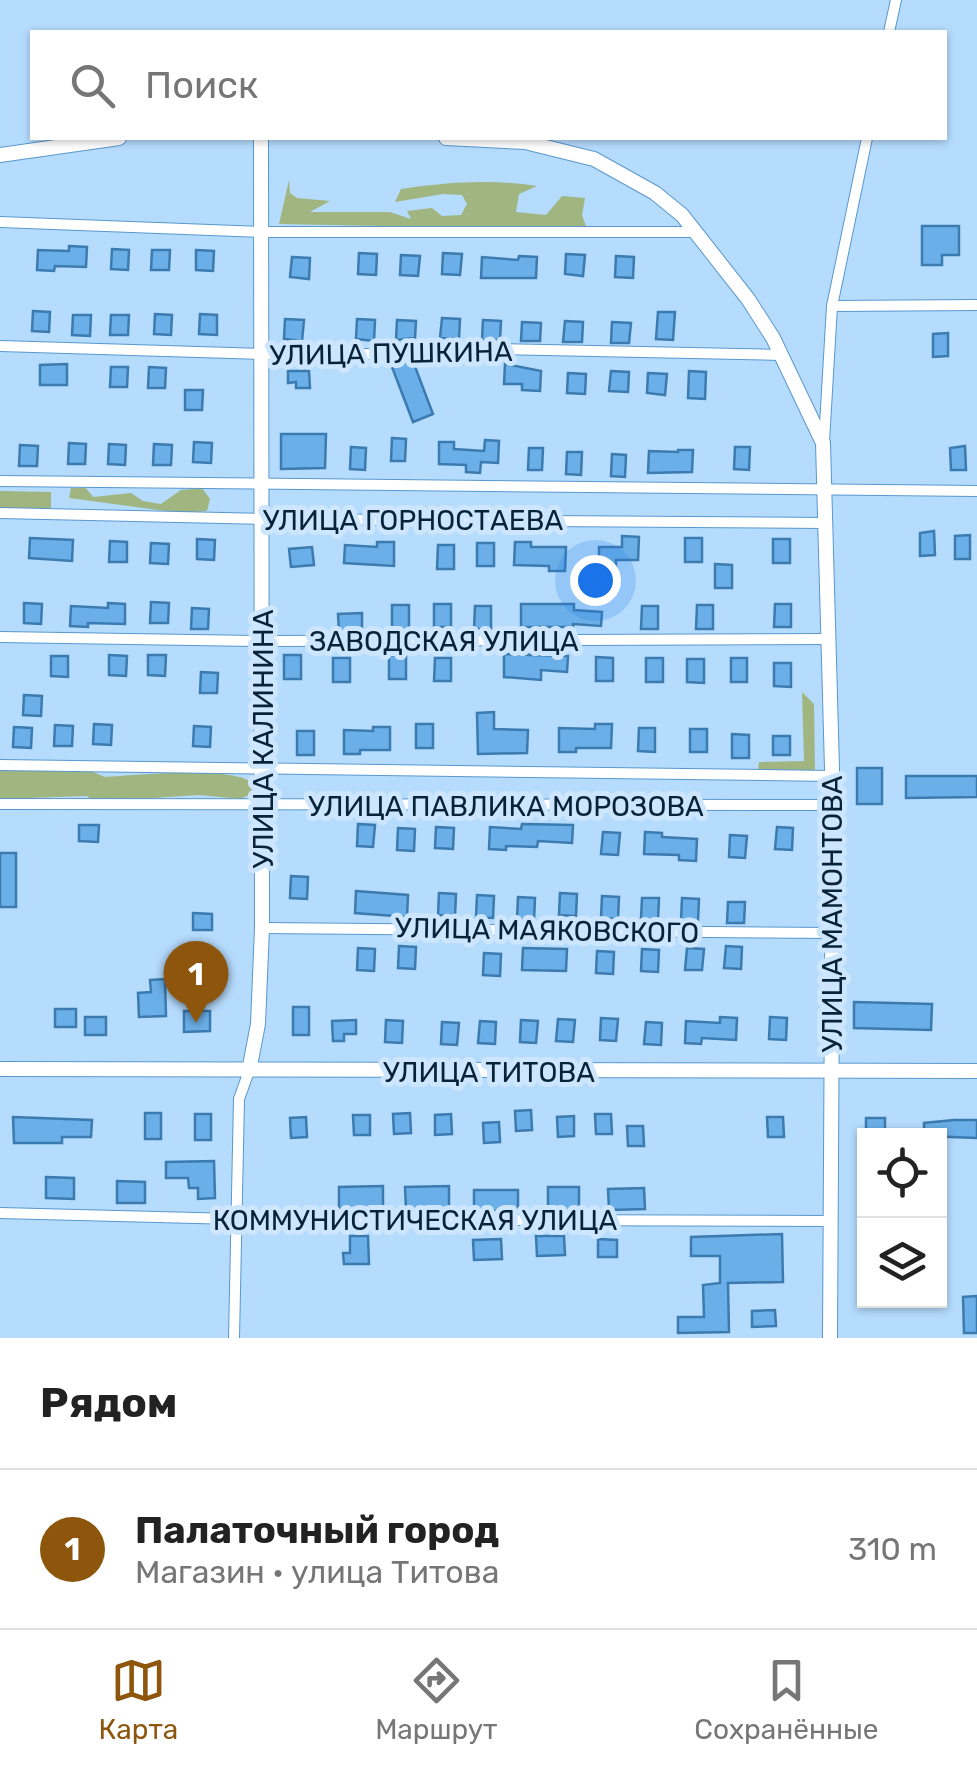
<!DOCTYPE html>
<html lang="ru">
<meta charset="utf-8">
<style>
body{margin:0;font-family:Rubik,sans-serif;background:#f2f2f2;color:#222}
.controls{position:absolute;right:30px;bottom:30px;display:grid;overflow:hidden;border-radius:0px;box-shadow:0 2px 8px #0004}
.controls button{width:90px;height:90px;display:grid;place-items:center;padding:0;border:0;border-bottom:2px solid #e0e0e0;background:#fff;color:#222;font:50px sans-serif}
.you{position:absolute;left:595px;top:580px;width:35px;height:35px;margin:-25px;border:8px solid #fff;border-radius:50%;background:#1a73e8;box-shadow:0 0 0 15px #1a73e833}
.badge{display:grid;place-items:center;width:65px;height:65px;border-radius:50%;background:#8e560d;color:#fff;font-size:32px;font-weight:700}
.pin{position:absolute;translate:-50% -82px;filter:drop-shadow(0 2px 5px #0008)}
.pin::after{content:'';position:absolute;top:52px;width:35px;height:30px;background:inherit;clip-path:polygon(0 0,100% 0,50% 100%)}
.list{margin:0;padding:0;list-style:none}
h2{display:flex;justify-content:space-between;align-items:center;height:130px;margin:0;padding:0 40px;font-size:42px}
h2 small{font-size:32px;font-weight:400;color:#767676}
.list li{display:grid;grid-template-columns:65px 1fr auto;gap:30px;align-items:center;box-sizing:border-box;height:160px;padding:0 40px;border-top:2px solid #e0e0e0}
.list b{display:block;font-size:38px;white-space:nowrap}
.list p{margin:0;font-size:32px;white-space:nowrap;color:#767676}
.list em{font-size:32px;font-style:normal;color:#767676}
.icon{flex:none;width:55px;height:55px;fill:none;stroke:currentColor;stroke-width:2;stroke-linecap:round;stroke-linejoin:round}
.map{position:relative;flex:none;width:977px;height:1338px;overflow:hidden}
.search{position:absolute;background:#fff;box-shadow:0 2px 8px #0004;left:30px;right:30px;top:30px;height:110px;display:flex;align-items:center;gap:25px;box-sizing:border-box;padding:0 35px;border-radius:0px;color:#767676;font-size:38px}
.sheet{height:290px;background:#fff}
nav{display:flex;justify-content:space-around;align-items:center;box-sizing:border-box;height:140px;border-top:2px solid #e0e0e0;background:#fff;font-size:28px;color:#767676}
nav a{display:grid;justify-items:center;gap:5px}
nav .on{color:#8e560d}
.map>svg:first-child{display:block}
</style>
<div class="map">
<svg width="977" height="1338" viewBox="0 0 977 1338">
<rect width="100%" height="100%" fill="#b5dbfd"/>
<g fill="#a0b580">
<path d="M289 180 290 193 297 198 330 201 310 212H390L411 219 407 211 432 208 442 216 461 215 467 204 462 195 443 194 395 202 401 189C447 182 491 179 537 186L519 194 516 212 546 215 562 196 585 198 582 215 586 226 486 228 279 224Z"/>
<path d="M71 488H86L93 497 131 493 143 501 161 504 181 490 202 488 210 499 207 511 181 513 69 498Z"/>
<path d="M0 491 51 492V510L0 508Z"/>
<path d="M802 692 814 704 815 773 758 771 759 762 804 761Z"/>
<path d="M0 769 93 772 105 777C135 775 230 766 251 782L252 793 241 799 199 795 94 802 87 796 0 799Z"/>
</g>
<g fill="#6bafe8" stroke="#3c7baf" stroke-width="2.5">
<path d="M922 226H959V255H942V265H922Z"/>
<path d="M69 246 87 247 86 267 55 266 54 271 37 270 38 250 69 251Z"/>
<path d="M112 249 129 250 128 270 111 269Z"/>
<path d="M152 250H170L169 270H151Z"/>
<path d="M196 250 214 251 213 271 196 270Z"/>
<path d="M359 253 377 254 376 275 358 274Z"/>
<path d="M443 253 462 254 460 275 442 274Z"/>
<path d="M566 254 585 255 583 276 565 274Z"/>
<path d="M401 255 420 256 418 276 400 275Z"/>
<path d="M519 256 537 257 536 278H481L482 257 518 260Z"/>
<path d="M616 256 634 257 633 278 615 277Z"/>
<path d="M292 257 310 258 309 279 290 277Z"/>
<path d="M33 311 50 312 49 332 32 331Z"/>
<path d="M658 312H675L673 340 656 339Z"/>
<path d="M155 314 172 315 171 335 154 334Z"/>
<path d="M200 314 217 315V335L199 334Z"/>
<path d="M73 315H91L90 336 72 335Z"/>
<path d="M111 315H129L128 335H110Z"/>
<path d="M442 318 460 319 459 339 440 338Z"/>
<path d="M285 319 304 320 302 341 284 339Z"/>
<path d="M357 319 375 320 374 341 356 339Z"/>
<path d="M397 320 416 321 415 338 396 340Z"/>
<path d="M483 320 501 321 500 340H482Z"/>
<path d="M565 321 583 322 582 342H563Z"/>
<path d="M522 322 541 323 540 341H521Z"/>
<path d="M612 322 631 323 629 343H611Z"/>
<path d="M948 333V356L933 357V334Z"/>
<path d="M411 356 433 414 413 422 389 359Z"/>
<path d="M67 364V385H40V365Z"/>
<path d="M505 364 541 371 540 391 522 390V384H504Z"/>
<path d="M111 367H128L127 387H110Z"/>
<path d="M149 367 166 368 165 388H148Z"/>
<path d="M288 371H309L310 388H296V382L288 383Z"/>
<path d="M611 371 629 372 628 392 609 391Z"/>
<path d="M689 371 706 372 705 399 688 398Z"/>
<path d="M568 373 586 374 585 394 567 393Z"/>
<path d="M648 373 667 374 665 395 647 393Z"/>
<path d="M185 390H203L202 410H185Z"/>
<path d="M281 434H326L325 468 281 469Z"/>
<path d="M392 438 406 439 405 461H391Z"/>
<path d="M485 440 499 441 498 463 481 462 480 473 466 472V465L439 464V442H454V449L484 451Z"/>
<path d="M194 442 212 443 211 463 193 462Z"/>
<path d="M69 443 86 444 85 464H68Z"/>
<path d="M109 444 126 445 125 465 108 464Z"/>
<path d="M154 444 172 445 171 465H153Z"/>
<path d="M20 445 38 446 37 466H19Z"/>
<path d="M965 446 966 470H951L950 448Z"/>
<path d="M351 447 366 448 365 470 350 469Z"/>
<path d="M735 447H750L749 470 734 469Z"/>
<path d="M529 448H543L542 470H528Z"/>
<path d="M678 450H693L692 472 648 473 649 451 678 452Z"/>
<path d="M567 452H582L581 475 566 474Z"/>
<path d="M612 454 626 455 625 477 611 476Z"/>
<path d="M934 531 935 555 920 556V533Z"/>
<path d="M970 535V559H955V536Z"/>
<path d="M622 536 639 537 638 560H616V571L599 570V547H622Z"/>
<path d="M30 538 73 540 72 561 29 558Z"/>
<rect x="685" y="538" width="17" height="24"/>
<path d="M197 539 215 540 214 560 197 559Z"/>
<rect x="773" y="539" width="17" height="24"/>
<path d="M110 541 127 542V562H109Z"/>
<path d="M377 542H394V566L344 563 345 545 377 547Z"/>
<path d="M515 542H531V547H566L565 571H549V566L514 565Z"/>
<path d="M151 543 169 544 168 564 150 563Z"/>
<rect x="477" y="543" width="17" height="23"/>
<path d="M438 545H454V569H437Z"/>
<path d="M312 547 314 565 291 567 289 549Z"/>
<path d="M715 564 732 565V588H715Z"/>
<path d="M151 602 169 603 168 623H150Z"/>
<path d="M24 603 42 604 41 624 24 623Z"/>
<path d="M108 603 125 604V624L88 623V627L70 626 71 606 108 608Z"/>
<rect x="434" y="604" width="17" height="23"/>
<path d="M521 604H574V610L602 612 601 626 573 624V627H521Z"/>
<path d="M775 604H791V627H774Z"/>
<rect x="392" y="605" width="17" height="24"/>
<path d="M697 605H713V629H696Z"/>
<path d="M475 606H491V629H474Z"/>
<path d="M642 606H658V629H641Z"/>
<path d="M192 608 209 609 208 629H191Z"/>
<path d="M362 613V632H339L338 614Z"/>
<path d="M504 654 568 656 567 672 541 670V680L504 677Z"/>
<path d="M109 655 127 656 126 676 109 675Z"/>
<path d="M148 655H166L165 676 148 675Z"/>
<rect x="284" y="655" width="17" height="24"/>
<path d="M389 655 406 656V679H389Z"/>
<path d="M51 656H68V677L51 676Z"/>
<path d="M596 657 613 658V681H596Z"/>
<rect x="333" y="658" width="17" height="24"/>
<path d="M435 658H451V681H434Z"/>
<rect x="646" y="658" width="17" height="24"/>
<rect x="731" y="658" width="16" height="24"/>
<path d="M687 659H704V683L687 682Z"/>
<path d="M774 663H791V687L774 686Z"/>
<path d="M201 672 218 673 217 693H200Z"/>
<path d="M24 695 42 696 41 716 23 715Z"/>
<path d="M494 712V729L528 730 527 753 478 754 477 713Z"/>
<path d="M94 724 112 725 111 745 93 744Z"/>
<rect x="416" y="724" width="17" height="24"/>
<path d="M595 724H612L611 748H576V752H559V728L595 729Z"/>
<path d="M55 725 73 726 72 746H54Z"/>
<path d="M194 726 211 727 210 747 193 746Z"/>
<path d="M14 727 32 728 31 748 13 747Z"/>
<path d="M373 727H390V750H360V754H344V730L373 731Z"/>
<path d="M639 728H655V752L638 751Z"/>
<rect x="690" y="729" width="17" height="23"/>
<rect x="297" y="731" width="17" height="24"/>
<path d="M732 734 749 735V758H732Z"/>
<rect x="773" y="736" width="17" height="19"/>
<rect x="857" y="768" width="25" height="36"/>
<path d="M906 776H977V797L906 798Z"/>
<path d="M358 824 375 825 373 847 357 846Z"/>
<path d="M522 824 573 825 572 843 538 841 537 847 506 846V850L489 849 490 827 521 829Z"/>
<path d="M79 825H99L98 842 79 841Z"/>
<path d="M436 827 454 828 453 849 435 848Z"/>
<path d="M777 827 793 828 792 850 775 849Z"/>
<path d="M398 828 415 829 414 851 397 850Z"/>
<path d="M603 832 620 833 618 855 601 854Z"/>
<path d="M645 832 662 833V837L697 839 696 861 679 860V855L644 854Z"/>
<path d="M730 835 747 836 745 858 729 857Z"/>
<rect x="0" y="853" width="16" height="54"/>
<path d="M291 876 308 877 307 899 290 898Z"/>
<path d="M356 891 408 895 407 917 355 913Z"/>
<path d="M439 893 456 894 455 916 438 915Z"/>
<path d="M560 893 577 894 576 916 559 915Z"/>
<path d="M477 895 494 896 493 918 476 917Z"/>
<path d="M602 896 619 897 618 919 601 918Z"/>
<path d="M518 897 535 898 534 920 517 919Z"/>
<path d="M642 898H659L658 920 641 919Z"/>
<path d="M682 898 699 899 698 921 681 920Z"/>
<path d="M728 902H745L744 923H727Z"/>
<path d="M193 913 212 914V930H193Z"/>
<path d="M399 946 416 947 415 969 398 968Z"/>
<path d="M726 946 742 947 741 969 724 968Z"/>
<path d="M358 948 375 949 374 971 357 970Z"/>
<path d="M523 948 567 949 566 971 522 970Z"/>
<path d="M687 948 704 949 702 970H685Z"/>
<path d="M642 949 659 950 658 972 641 971Z"/>
<path d="M597 951 614 952 613 974 596 973Z"/>
<path d="M484 953 501 954 500 976 483 975Z"/>
<path d="M165 979 166 1016 139 1017 138 993 151 992 150 980Z"/>
<path d="M854 1002 932 1004 931 1030 854 1028Z"/>
<rect x="293" y="1007" width="16" height="28"/>
<rect x="55" y="1009" width="21" height="18"/>
<path d="M184 1011H210V1031L184 1032Z"/>
<rect x="85" y="1017" width="21" height="18"/>
<path d="M720 1017 737 1018 736 1040 702 1038 701 1044 685 1043 686 1021 720 1023Z"/>
<path d="M770 1017 787 1018 786 1040 769 1039Z"/>
<path d="M601 1018 618 1019 616 1041 600 1040Z"/>
<path d="M558 1019 575 1020 573 1042 556 1041Z"/>
<path d="M356 1020V1034H344V1041H333L332 1021Z"/>
<path d="M386 1020 403 1021 402 1043 385 1042Z"/>
<path d="M521 1020 538 1021 536 1043 520 1042Z"/>
<path d="M480 1021 496 1022 495 1044 478 1043Z"/>
<path d="M442 1022 459 1023 457 1045 441 1044Z"/>
<path d="M646 1022 662 1023 661 1045 644 1044Z"/>
<path d="M531 1110 532 1130 516 1131 515 1111Z"/>
<rect x="145" y="1113" width="16" height="26"/>
<path d="M410 1113 411 1133 394 1134 393 1114Z"/>
<rect x="195" y="1114" width="16" height="26"/>
<path d="M451 1114 452 1134 435 1135V1115Z"/>
<path d="M595 1114H611L612 1134H596Z"/>
<path d="M353 1115H370V1135H354Z"/>
<path d="M574 1116V1136L558 1137 557 1117Z"/>
<path d="M13 1117 92 1120 91 1137H62V1143H14Z"/>
<path d="M306 1117 307 1137 291 1138 290 1118Z"/>
<path d="M767 1117H783L784 1137H768Z"/>
<rect x="866" y="1118" width="19" height="18"/>
<path d="M954 1120H977V1138L924 1136V1123Z"/>
<path d="M499 1122 500 1142 484 1143 483 1123Z"/>
<path d="M627 1126H643L644 1146H628Z"/>
<path d="M214 1161 215 1198 198 1199V1188H189L188 1178H166V1162Z"/>
<path d="M46 1177 74 1178V1199L46 1198Z"/>
<path d="M117 1181 145 1182V1203H117Z"/>
<path d="M383 1186V1209H339V1187Z"/>
<path d="M449 1186V1209H406L405 1187Z"/>
<rect x="548" y="1187" width="31" height="23"/>
<path d="M644 1188 645 1209 609 1210 608 1189Z"/>
<rect x="474" y="1190" width="44" height="21"/>
<path d="M782 1234 783 1282 728 1283 729 1332 678 1333V1317H704L703 1285 720 1283V1256H691V1237Z"/>
<path d="M350 1236H368L369 1264H344L343 1253H350Z"/>
<path d="M536 1236H564L565 1255 537 1256Z"/>
<path d="M501 1239 502 1259 474 1260 473 1240Z"/>
<path d="M598 1239 617 1240V1257H598Z"/>
<path d="M977 1296V1333H964L963 1297Z"/>
<path d="M775 1310 776 1326 752 1327V1311Z"/>
</g>
<g fill="none" stroke-linecap="round" stroke-linejoin="round">
<g stroke="#5998ce" stroke-width="12">
<g id="street">
<path d="M889 32 896 0"/>
<path d="M0 222 262 232H693"/>
<path d="M832 306 977 305"/>
<path d="M0 346 261 354H369L407 347 782 355"/>
<path d="M824 442 832 306 867 138"/>
<path d="M0 481 977 491"/>
<path d="M0 513 262 519 826 523"/>
<path d="M0 637 264 641 829 639"/>
<path d="M0 765 832 776"/>
<path d="M0 804 833 805"/>
<path d="M262 928 832 933"/>
<path d="M0 1213 235 1219 830 1221"/>
<path d="M234 1338 239 1099 249 1071"/>
</g>
</g>
<g stroke="#5998ce" stroke-width="16">
<g id="secondary">
<path d="M446 138 525 142 594 159 655 193 682 215 748 299 773 338 823 443 833 805 830 1338"/>
<path d="M0 155 119 138"/>
<path d="M0 1069 977 1071"/>
<path d="M249 1071 258 1024 262 928 261 138"/>
</g>
</g>
<use href="#street" stroke="#fff" stroke-width="10"/>
<use href="#secondary" stroke="#fff" stroke-width="14"/>
</g>
<g text-anchor="middle" stroke-width="10" stroke-linejoin="round" paint-order="stroke">
<g font-size="28" fill="#082338" stroke="#cde6fd">
<text transform="translate(391 353) rotate(-1)" y="10">УЛИЦА ПУШКИНА</text>
<text x="413" y="530">УЛИЦА ГОРНОСТАЕВА</text>
<text x="444" y="651">ЗАВОДСКАЯ УЛИЦА</text>
<text transform="translate(263 739) rotate(-90)" y="10">УЛИЦА КАЛИНИНА</text>
<text x="506" y="816">УЛИЦА ПАВЛИКА МОРОЗОВА</text>
<text transform="translate(832 914) rotate(-90)" y="10">УЛИЦА МАМОНТОВА</text>
<text transform="translate(547 930) rotate(1)" y="10">УЛИЦА МАЯКОВСКОГО</text>
<text x="489" y="1082">УЛИЦА ТИТОВА</text>
<text x="415" y="1230">КОММУНИСТИЧЕСКАЯ УЛИЦА</text>
</g>
</g>
</svg>
<div class="controls">
<button><svg class="icon" aria-label="locate" viewBox="0 0 24 24"><circle cx="12" cy="12" r="6"/><path d="M12 2v4M12 18v4M2 12h4M18 12h4"/></svg></button>
<button><svg class="icon" aria-label="layers" viewBox="0 0 24 24"><path d="M12 4l9 5-9 5-9-5zM3 14l9 5 9-5"/></svg></button>
</div>
<div class="you"></div>
<div class="pin badge" style="left:196px;top:1023px">1</div>
<div class="search"><svg class="icon" aria-label="search" viewBox="0 0 24 24"><circle cx="10" cy="10" r="6"/><path d="M15 15l6 6"/></svg>Поиск</div>
</div>
<section class="sheet">
<h2>Рядом<small></small></h2>
<ul class="list">
<li><span class="badge">1</span><div><b>Палаточный город</b><p>Магазин · улица Титова</p></div><em>310 m</em></li>
</ul>
</section>
<nav>
<a class="on"><svg class="icon" aria-label="map" viewBox="0 0 24 24"><path d="M3 6l6-2 6 2 6-2v14l-6 2-6-2-6 2zM9 4v14M15 6v14"/></svg>Карта</a>
<a><svg class="icon" aria-label="directions" viewBox="0 0 24 24"><path d="M12 3l9 9-9 9-9-9zM9 14v-3h6M13 9l2 2-2 2"/></svg>Маршрут</a>
<a><svg class="icon" aria-label="saved" viewBox="0 0 24 24"><path d="M7 4h10v16l-5-4-5 4z"/></svg>Сохранённые</a>
</nav>
